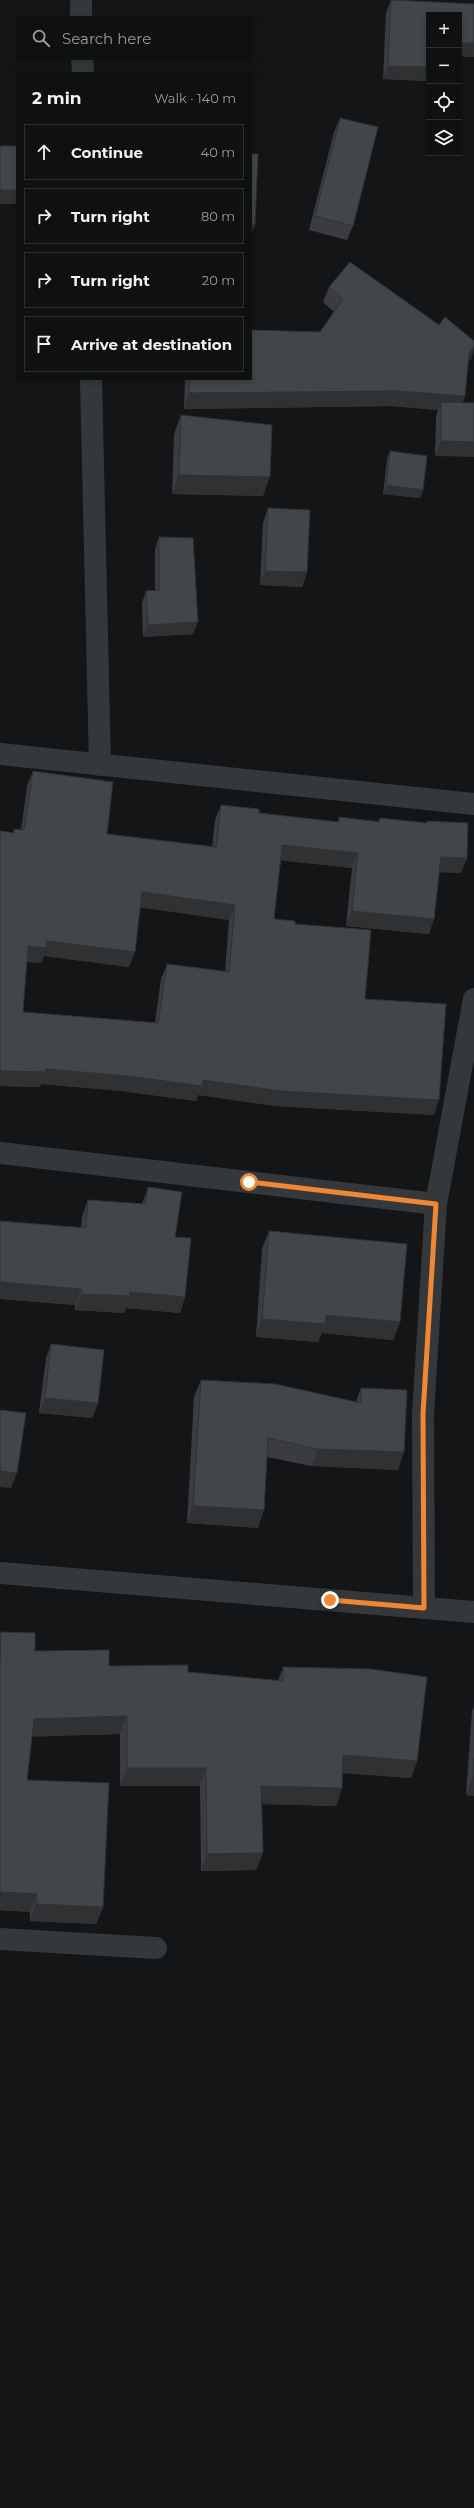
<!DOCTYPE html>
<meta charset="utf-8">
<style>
body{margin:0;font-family:Montserrat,sans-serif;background:#1d1e1e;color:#f1f3f6}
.controls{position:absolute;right:12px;top:12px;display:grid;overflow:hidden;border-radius:0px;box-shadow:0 2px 6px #0003}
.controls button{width:36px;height:36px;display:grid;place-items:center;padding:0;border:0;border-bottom:1px solid #2f3030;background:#0f1010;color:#f1f3f6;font:20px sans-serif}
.stop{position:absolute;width:12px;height:12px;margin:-9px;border:3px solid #ef8834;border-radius:50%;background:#fff}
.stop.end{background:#ef8834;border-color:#fff;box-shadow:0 1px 4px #0008}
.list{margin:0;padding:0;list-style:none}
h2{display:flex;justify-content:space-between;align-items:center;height:52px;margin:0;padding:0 16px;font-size:17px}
h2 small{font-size:13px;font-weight:400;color:#9b9d9f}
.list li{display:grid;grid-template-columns:26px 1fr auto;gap:12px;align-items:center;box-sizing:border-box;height:56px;margin:0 8px 8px;padding:0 8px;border:1px solid #2f3030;border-radius:0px}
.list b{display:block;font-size:15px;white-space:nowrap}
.list em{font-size:13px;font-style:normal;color:#9b9d9f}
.icon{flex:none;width:22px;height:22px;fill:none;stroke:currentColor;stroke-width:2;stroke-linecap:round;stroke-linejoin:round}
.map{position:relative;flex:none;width:474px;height:2508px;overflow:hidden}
.search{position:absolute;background:#0f1010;box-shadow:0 2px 6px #0003;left:16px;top:16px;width:236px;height:44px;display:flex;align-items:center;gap:10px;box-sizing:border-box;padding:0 14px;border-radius:0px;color:#9b9d9f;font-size:15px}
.panel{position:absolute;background:#0f1010;box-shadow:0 2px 6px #0003;left:16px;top:72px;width:236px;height:308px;border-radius:0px}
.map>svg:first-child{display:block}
</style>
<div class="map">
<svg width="474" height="2508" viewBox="0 0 474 2508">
<rect width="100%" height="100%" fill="#141516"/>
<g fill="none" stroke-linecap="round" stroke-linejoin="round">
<g stroke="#35383b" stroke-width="22">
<path d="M81 0V17"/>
<path d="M82 59 83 73"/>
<path d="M91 379 100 765"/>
<path d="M0 754 474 804"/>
<path d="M0 1153 436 1204"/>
<path d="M0 1573 474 1612"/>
<path d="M424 1608 423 1414 436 1204 474 999"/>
<path d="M0 1939 156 1948"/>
</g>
</g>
<g fill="#3a3c3f" fill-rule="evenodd">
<path d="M391 0 474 4V57L459 56V15H429V77L428 81 383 79 386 13Z"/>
<path d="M340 118 353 226 347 240 309 230 334 132Z"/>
<path d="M329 287 471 359 468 362 465 396 435 456 436 417 438 410 391 406 184 409 185 379H251L320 332 334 312 323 302Z"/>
<path d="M181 415 263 496 172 494 174 434Z"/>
<path d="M390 451 423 490 420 498 383 494 387 459Z"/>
<path d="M268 508 307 572 302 587 260 585 263 523Z"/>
<path d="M159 537 193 634 143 637 142 603 146 591H155V549Z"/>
<path d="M33 771 107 834 212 847 215 820 221 805 259 813 338 822 339 817 378 821 380 818 427 823V821L467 858 461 873 439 872 429 934 346 926 352 868 281 860 274 919 295 924 365 999 434 1115 276 1106 198 1095 196 1101 122 1091 41 1084 40 1087 0 1086 13 833 14 829 21 830 27 786ZM140 907 229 920 225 971 167 964 161 979 155 1023 23 1012 27 962 41 963 44 956 129 967 135 952Z"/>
<path d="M148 1187 175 1237 185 1297 180 1313 126 1308 124 1313 75 1310V1305L0 1299V1221L81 1228 82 1216 88 1200 142 1204Z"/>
<path d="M269 1231 400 1322 393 1340 322 1333 318 1342 256 1337 262 1249Z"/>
<path d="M51 1344 98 1403 92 1418 39 1413 46 1358Z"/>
<path d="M201 1380 356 1402 361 1388 398 1470 311 1466 267 1457 258 1528 187 1523 194 1397Z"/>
<path d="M1 1632 35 1651 109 1666 188 1672 278 1681 283 1667 417 1761 411 1778 342 1773V1788L336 1806 262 1804 263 1853 256 1870 201 1871 200 1786H120V1734L32 1736 27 1780 103 1907 96 1924 30 1921V1912L0 1910V1634Z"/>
<path d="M474 1706V1796L466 1795 472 1711Z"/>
</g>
<g fill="#2f3133">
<path d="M459 43H474V57L459 56Z"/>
<path d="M388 66 429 67V77L428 81 383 79Z"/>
<rect x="0" y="190" width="17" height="14"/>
<path d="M251 224 255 225 251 236Z"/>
<path d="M474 346V349L471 359 463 368 469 353Z"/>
<path d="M397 391 465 396 460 411 441 402 438 410 391 406 184 409 189 393Z"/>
<path d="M441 441 474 442V457L435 456Z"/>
<path d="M179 475 270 477 263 496 172 494Z"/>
<path d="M386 485 423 490 420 498 383 494Z"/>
<path d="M265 571 307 572 302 587 260 585Z"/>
<path d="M198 622 193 634 143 637 148 625Z"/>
<path d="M282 845 358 853 352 868 277 860Z"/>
<path d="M441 857 467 858 461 873 435 872Z"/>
<path d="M142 892 235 905 229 920 137 907Z"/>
<path d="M352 911 434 919 429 934 346 926Z"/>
<path d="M47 941 135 952 129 967 44 956 41 963 22 961 28 946Z"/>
<path d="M46 1069 203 1080 439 1100 434 1115 276 1106 198 1095 196 1101 122 1091 41 1084 40 1087 0 1086V1071Z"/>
<path d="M0 1282 81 1289 75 1305 0 1299Z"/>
<path d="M130 1292 185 1297 180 1313 126 1308 124 1313 75 1310 81 1294Z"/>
<path d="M326 1315 400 1322 393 1340 322 1333 318 1342 256 1337 262 1319Z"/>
<path d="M45 1398 98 1403 92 1418 39 1413Z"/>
<path d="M318 1449 404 1452 398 1470 311 1466Z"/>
<path d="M0 1471 17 1473 11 1488 0 1487Z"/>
<path d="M193 1506 264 1510 258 1528 187 1523Z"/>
<path d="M127 1716 120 1734 28 1737 34 1719Z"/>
<path d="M343 1755 417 1761 411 1778 336 1772Z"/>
<path d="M127 1768H206L200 1786H120Z"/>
<path d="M473 1776H474V1796L466 1795Z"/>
<path d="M261 1786 342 1788 336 1806 255 1804Z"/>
<path d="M263 1853 256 1870 201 1871 207 1854Z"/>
<path d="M0 1892 37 1894 30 1912 0 1910Z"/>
<path d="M36 1904 103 1907 96 1924 30 1921Z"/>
</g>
<g fill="#434649" stroke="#2f3133" fill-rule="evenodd">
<path d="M391 0 474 4V43H459V15H429V67L388 66Z"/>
<path d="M340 118 378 127 353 226 315 216Z"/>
<rect x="0" y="146" width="17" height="44"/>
<path d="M251 154H258L255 225 251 224Z"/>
<path d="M350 262 439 325 445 317 474 341V346L469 353 465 396 397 391 189 393 190 379H251V330L320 332 343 299 329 287Z"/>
<path d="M441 402 474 403V442L441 441Z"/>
<path d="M181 415 272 425 270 477 179 475Z"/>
<path d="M390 451 427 456 423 490 386 485Z"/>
<path d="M268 508 310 510 307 572 265 571Z"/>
<path d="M159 537 193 538 198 622 148 625 146 591 159 590Z"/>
<path d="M33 771 113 782 107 834 216 847 221 805 259 809V813L339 822V817L379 822 380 818 427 823V821L468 823 467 858 441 857 434 919 352 911 358 853 282 845 274 919 295 921V924L371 930 365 999 446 1004 439 1100 281 1091 203 1080 202 1086 128 1076 46 1069V1072L0 1071V831L14 833V829L24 830ZM142 892 235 905 229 972 167 964 158 1023 23 1012 28 946 46 948 47 941 135 952Z"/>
<path d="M148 1187 182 1192 175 1237 191 1238 185 1297 130 1292V1296L81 1294V1289L0 1282V1221L86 1228 88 1200 145 1204Z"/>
<path d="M269 1231 407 1244 400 1322 326 1315 325 1324 262 1319Z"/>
<path d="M51 1344 104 1350 98 1403 45 1398Z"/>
<path d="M201 1380 275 1384 361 1403V1388L407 1390 404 1452 318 1449 268 1438 264 1510 193 1506Z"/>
<path d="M0 1410 26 1413 17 1473 0 1471Z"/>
<path d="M1 1632 35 1633V1651L109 1650V1666L188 1665V1672L283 1681V1667L371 1669 427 1677 417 1761 343 1755 342 1788 261 1786 263 1853 207 1854 206 1768H127V1716L34 1719 27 1780 109 1783 103 1907 36 1904 37 1894 0 1892V1664Z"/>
<path d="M474 1758V1776H473Z"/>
</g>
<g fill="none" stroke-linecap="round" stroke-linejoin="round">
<path stroke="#ef8834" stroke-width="5" d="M249 1182 436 1204 423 1414 424 1608 330 1600"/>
</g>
</svg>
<div class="controls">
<button>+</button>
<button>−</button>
<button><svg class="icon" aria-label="locate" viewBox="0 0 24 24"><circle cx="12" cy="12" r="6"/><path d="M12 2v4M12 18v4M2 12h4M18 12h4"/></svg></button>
<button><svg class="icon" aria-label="layers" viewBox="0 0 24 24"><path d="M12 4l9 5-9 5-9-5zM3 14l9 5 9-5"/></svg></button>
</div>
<div class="stop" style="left:249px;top:1182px"></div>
<div class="stop end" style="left:330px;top:1600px"></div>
<div class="search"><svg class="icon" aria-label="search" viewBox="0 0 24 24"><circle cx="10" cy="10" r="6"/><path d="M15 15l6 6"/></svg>Search here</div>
<section class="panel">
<h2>2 min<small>Walk · 140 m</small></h2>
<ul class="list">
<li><svg class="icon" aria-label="ahead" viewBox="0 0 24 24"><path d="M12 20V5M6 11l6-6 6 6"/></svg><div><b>Continue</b></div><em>40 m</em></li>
<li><svg class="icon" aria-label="right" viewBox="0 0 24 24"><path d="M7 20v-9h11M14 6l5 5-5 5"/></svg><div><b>Turn right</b></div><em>80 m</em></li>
<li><svg class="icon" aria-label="right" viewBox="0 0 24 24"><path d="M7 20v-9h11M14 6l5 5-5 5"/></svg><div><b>Turn right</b></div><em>20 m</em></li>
<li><svg class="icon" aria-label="arrive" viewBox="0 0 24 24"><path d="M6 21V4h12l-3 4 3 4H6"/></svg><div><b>Arrive at destination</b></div></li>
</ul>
</section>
</div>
